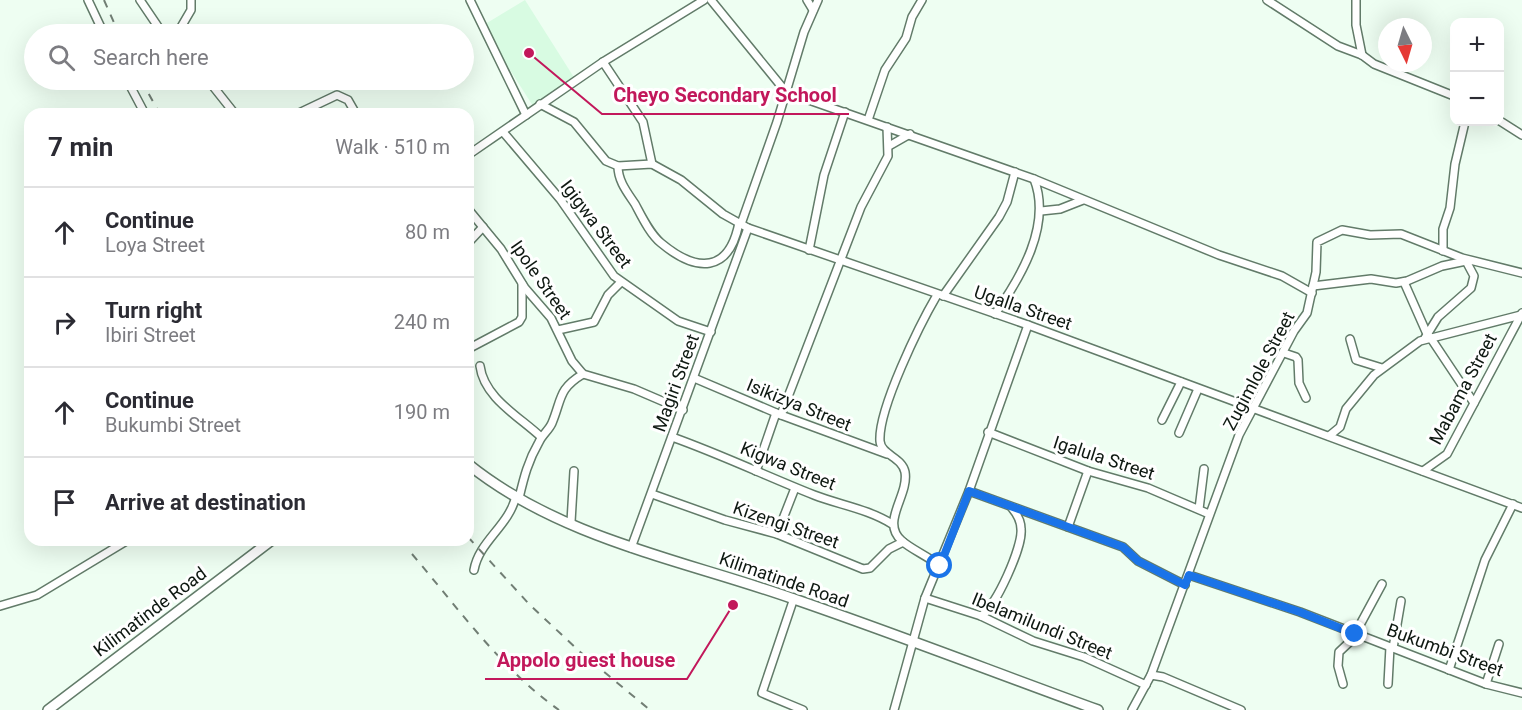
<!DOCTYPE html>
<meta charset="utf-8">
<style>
body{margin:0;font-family:Roboto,sans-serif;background:#f2f2f3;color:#2b2b33}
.controls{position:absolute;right:18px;top:18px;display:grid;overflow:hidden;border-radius:12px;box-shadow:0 6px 24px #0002}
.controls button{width:54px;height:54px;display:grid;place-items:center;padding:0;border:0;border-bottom:2px solid #e1e1e2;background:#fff;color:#2b2b33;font:30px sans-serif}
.compass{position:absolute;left:1378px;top:18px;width:54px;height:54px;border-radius:50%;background:#fff;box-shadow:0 6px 24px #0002;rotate:175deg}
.stop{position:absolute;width:18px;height:18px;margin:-14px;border:4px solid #1a73e8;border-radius:50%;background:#fff}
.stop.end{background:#1a73e8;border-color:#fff;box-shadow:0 2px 6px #0008}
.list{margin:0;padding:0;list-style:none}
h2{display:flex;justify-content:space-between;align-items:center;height:78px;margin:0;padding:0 24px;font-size:26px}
h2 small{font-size:20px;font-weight:400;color:#7c7c81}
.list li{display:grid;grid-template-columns:39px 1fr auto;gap:18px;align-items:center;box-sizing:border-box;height:90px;padding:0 24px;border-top:2px solid #e1e1e2}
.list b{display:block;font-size:22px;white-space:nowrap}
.list p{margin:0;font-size:20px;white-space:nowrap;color:#7c7c81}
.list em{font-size:20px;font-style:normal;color:#7c7c81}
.icon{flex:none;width:33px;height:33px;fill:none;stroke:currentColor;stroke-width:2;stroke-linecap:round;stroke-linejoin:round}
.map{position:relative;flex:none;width:1522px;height:710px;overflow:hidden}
.search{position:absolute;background:#fff;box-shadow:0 6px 24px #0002;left:24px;top:24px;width:450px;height:66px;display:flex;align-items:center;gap:15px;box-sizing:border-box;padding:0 21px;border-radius:33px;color:#7c7c81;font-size:22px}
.panel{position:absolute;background:#fff;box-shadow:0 6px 24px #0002;left:24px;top:108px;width:450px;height:438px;border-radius:18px}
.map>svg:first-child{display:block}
</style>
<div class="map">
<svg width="1522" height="710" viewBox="0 0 1522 710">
<rect width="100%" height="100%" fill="#eefef2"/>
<path fill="#d8fbe2" d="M525 0 575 79 533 106 482 26Z"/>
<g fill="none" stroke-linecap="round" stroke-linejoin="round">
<g stroke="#627b69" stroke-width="10">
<g id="street">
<path d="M88 0 104 34"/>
<path d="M140 0 163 34"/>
<path d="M470 0 526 115"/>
<path d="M711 0 786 92 1034 179 1219 255 1282 276 1312 293"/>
<path d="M807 0 813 10"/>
<path d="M1267 0 1338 46 1362 55 1374 64 1454 96"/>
<path d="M1356 0V25L1362 55"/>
<path d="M177 34 191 10V0"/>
<path d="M603 62 643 122 652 164"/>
<path d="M127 80 145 114"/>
<path d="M208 80 235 114"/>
<path d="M540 104 574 122 606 161 618 166 652 164 681 180 723 214 748 228 1028 325 1522 508"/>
<path d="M297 114 337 95 348 100 356 114"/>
<path d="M868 120 885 70 906 38 912 17 922 0"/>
<path d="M1500 121 1522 135"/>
<path d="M504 133 560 199 614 276 678 321 711 332"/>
<path d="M889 146 910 134"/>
<path d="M468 155 603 62 704 0"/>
<path d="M618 166C618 181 627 192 635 204 642 217 650 234 661 243 697 273 729 273 739 223"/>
<path d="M468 209 501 249 525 288 551 318 572 361 583 374 634 389 683 410"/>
<path d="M1041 211 1060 209 1083 200"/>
<path d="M741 224 777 122 804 32 818 0"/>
<path d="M468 243 483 227"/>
<path d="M809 250 824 175 845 112"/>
<path d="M1443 251V229L1450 208 1455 164 1465 122"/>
<path d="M1404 282 1427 334"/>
<path d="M1313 286 1371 279 1396 283 1407 281 1442 266 1466 261"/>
<path d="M937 295C920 324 878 409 880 441 881 455 902 457 905 472 909 496 880 522 902 541 911 549 929 557 940 566"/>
<path d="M943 296 999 217 1007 202 1015 172"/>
<path d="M995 314C1021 277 1052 225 1034 179"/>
<path d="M558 330 594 322 608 295 621 282"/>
<path d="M1430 337 1474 403"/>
<path d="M1425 338 1438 317 1471 288 1474 276 1466 261"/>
<path d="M1350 339 1356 360 1382 368"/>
<path d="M468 349 519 322 522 317V284"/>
<path d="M1284 353 1296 357 1298 360 1299 383 1306 398"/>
<path d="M480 366C484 398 520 417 541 437"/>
<path d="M694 378 781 415 887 454"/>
<path d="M781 415 861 207 888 156 887 127"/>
<path d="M1162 420 1181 382"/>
<path d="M988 432 1088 471 1148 488 1209 514"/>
<path d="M1179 433 1198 389"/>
<path d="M1329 436 1340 427 1346 409 1374 375 1420 341 1521 315"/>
<path d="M672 437C720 454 766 476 814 495 840 505 868 509 892 524"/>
<path d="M756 471 776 413"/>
<path d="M1423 471 1447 454 1522 313"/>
<path d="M969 491 1123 547 1138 561 1185 585"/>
<path d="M652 494 725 520 777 534 863 569 870 568 889 549 903 542"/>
<path d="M519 498C524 477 528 461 539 442 542 435 549 430 552 423 562 399 558 389 583 374"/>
<path d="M1199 509 1204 469"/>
<path d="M571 522 574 471"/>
<path d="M1068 527 1088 471"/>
<path d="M777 534 795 488"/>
<path d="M631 548 748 228"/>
<path d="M474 570C479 541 509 526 516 496"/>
<path d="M1189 575 1300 612 1486 684 1522 693"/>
<path d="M794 598 762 693 803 710"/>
<path d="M925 598 981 616 1033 641 1084 657 1146 685"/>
<path d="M0 606 37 595 128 540"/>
<path d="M981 616C996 607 1023 546 1021 529 1021 520 1017 514 1012 508"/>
<path d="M1355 634 1382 584"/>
<path d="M1393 648 1401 601"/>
<path d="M1449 670 1485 560 1513 504"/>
<path d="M1151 675 1163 677 1241 710"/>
<path d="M1343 684 1338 666 1339 652 1357 635"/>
<path d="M1388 684 1390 647"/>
<path d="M1486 684 1499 644"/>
<path d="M894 710 925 598 969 491 1028 325"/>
<path d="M1132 710 1151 675 1239 435 1294 331 1307 313 1316 272 1317 242 1342 230 1370 235 1401 234 1462 258 1522 273"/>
</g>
</g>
<g stroke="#627b69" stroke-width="12">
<g id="secondary">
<path d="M468 464C561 539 684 560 794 599 896 634 996 673 1098 710"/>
<path d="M48 710 272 540"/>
</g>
</g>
<use href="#street" stroke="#fff" stroke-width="7"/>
<use href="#secondary" stroke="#fff" stroke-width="9"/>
<g stroke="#717e74" stroke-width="2" stroke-dasharray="8 8" stroke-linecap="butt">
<path d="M104 0 119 34"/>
<path d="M141 80 160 114"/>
<path d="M468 537 529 604 579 651 650 710"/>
<path d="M412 554C458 608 501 669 559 710"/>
</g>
</g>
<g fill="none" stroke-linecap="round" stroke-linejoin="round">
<path stroke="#1a73e8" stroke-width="8" d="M940 566 969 491 1123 547 1138 561 1185 585 1189 575 1300 612 1355 634"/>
</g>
<g text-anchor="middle" stroke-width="6" stroke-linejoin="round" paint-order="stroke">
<g font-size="18" fill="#0e1811" stroke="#fff">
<text transform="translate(596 224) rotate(53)" y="6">Igigwa Street</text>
<text transform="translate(541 280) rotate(55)" y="6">Ipole Street</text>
<text transform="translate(1023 308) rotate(19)" y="6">Ugalla Street</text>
<text transform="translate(1259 371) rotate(-62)" y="6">Zugimlole Street</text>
<text transform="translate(676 383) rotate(-70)" y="6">Magiri Street</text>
<text transform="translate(1463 389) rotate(-62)" y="6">Mabama Street</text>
<text transform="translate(799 405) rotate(22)" y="6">Isikizya Street</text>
<text transform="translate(1104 458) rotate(18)" y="6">Igalula Street</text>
<text transform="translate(788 466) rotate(22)" y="6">Kigwa Street</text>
<text transform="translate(786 525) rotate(19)" y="6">Kizengi Street</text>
<text transform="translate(784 580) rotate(19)" y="6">Kilimatinde Road</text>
<text transform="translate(150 612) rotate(-37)" y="6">Kilimatinde Road</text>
<text transform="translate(1042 626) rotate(22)" y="6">Ibelamilundi Street</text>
<text transform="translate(1445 650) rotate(20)" y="6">Bukumbi Street</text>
</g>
</g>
<path fill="none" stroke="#c2185b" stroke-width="2" d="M529 53L602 114H849M733 605L687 679H485"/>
<g fill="#c2185b" stroke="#fff" stroke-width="2">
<circle cx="529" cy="53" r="6"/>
<circle cx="733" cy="605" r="6"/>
</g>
<g font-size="20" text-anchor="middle" font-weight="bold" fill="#c2185b" stroke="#fff" stroke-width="6" stroke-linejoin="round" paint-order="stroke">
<text x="725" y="102">Cheyo Secondary School</text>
<text x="586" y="667">Appolo guest house</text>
</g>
</svg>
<div class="controls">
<button>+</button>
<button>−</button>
</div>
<svg class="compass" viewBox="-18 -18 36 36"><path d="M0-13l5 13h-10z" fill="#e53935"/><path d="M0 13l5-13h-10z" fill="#7c7c81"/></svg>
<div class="stop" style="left:940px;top:566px"></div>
<div class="stop end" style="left:1355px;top:634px"></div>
<div class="search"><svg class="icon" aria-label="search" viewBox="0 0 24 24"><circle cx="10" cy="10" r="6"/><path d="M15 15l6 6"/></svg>Search here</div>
<section class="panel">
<h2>7 min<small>Walk · 510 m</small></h2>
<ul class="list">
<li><svg class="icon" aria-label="ahead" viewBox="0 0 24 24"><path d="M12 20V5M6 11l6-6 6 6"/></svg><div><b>Continue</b><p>Loya Street</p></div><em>80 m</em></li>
<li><svg class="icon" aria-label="right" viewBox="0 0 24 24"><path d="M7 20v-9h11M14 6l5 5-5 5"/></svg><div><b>Turn right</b><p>Ibiri Street</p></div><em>240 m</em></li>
<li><svg class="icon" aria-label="ahead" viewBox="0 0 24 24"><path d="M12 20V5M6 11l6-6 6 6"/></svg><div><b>Continue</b><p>Bukumbi Street</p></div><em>190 m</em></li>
<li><svg class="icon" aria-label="arrive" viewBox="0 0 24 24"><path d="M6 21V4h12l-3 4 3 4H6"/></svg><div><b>Arrive at destination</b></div></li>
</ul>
</section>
</div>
